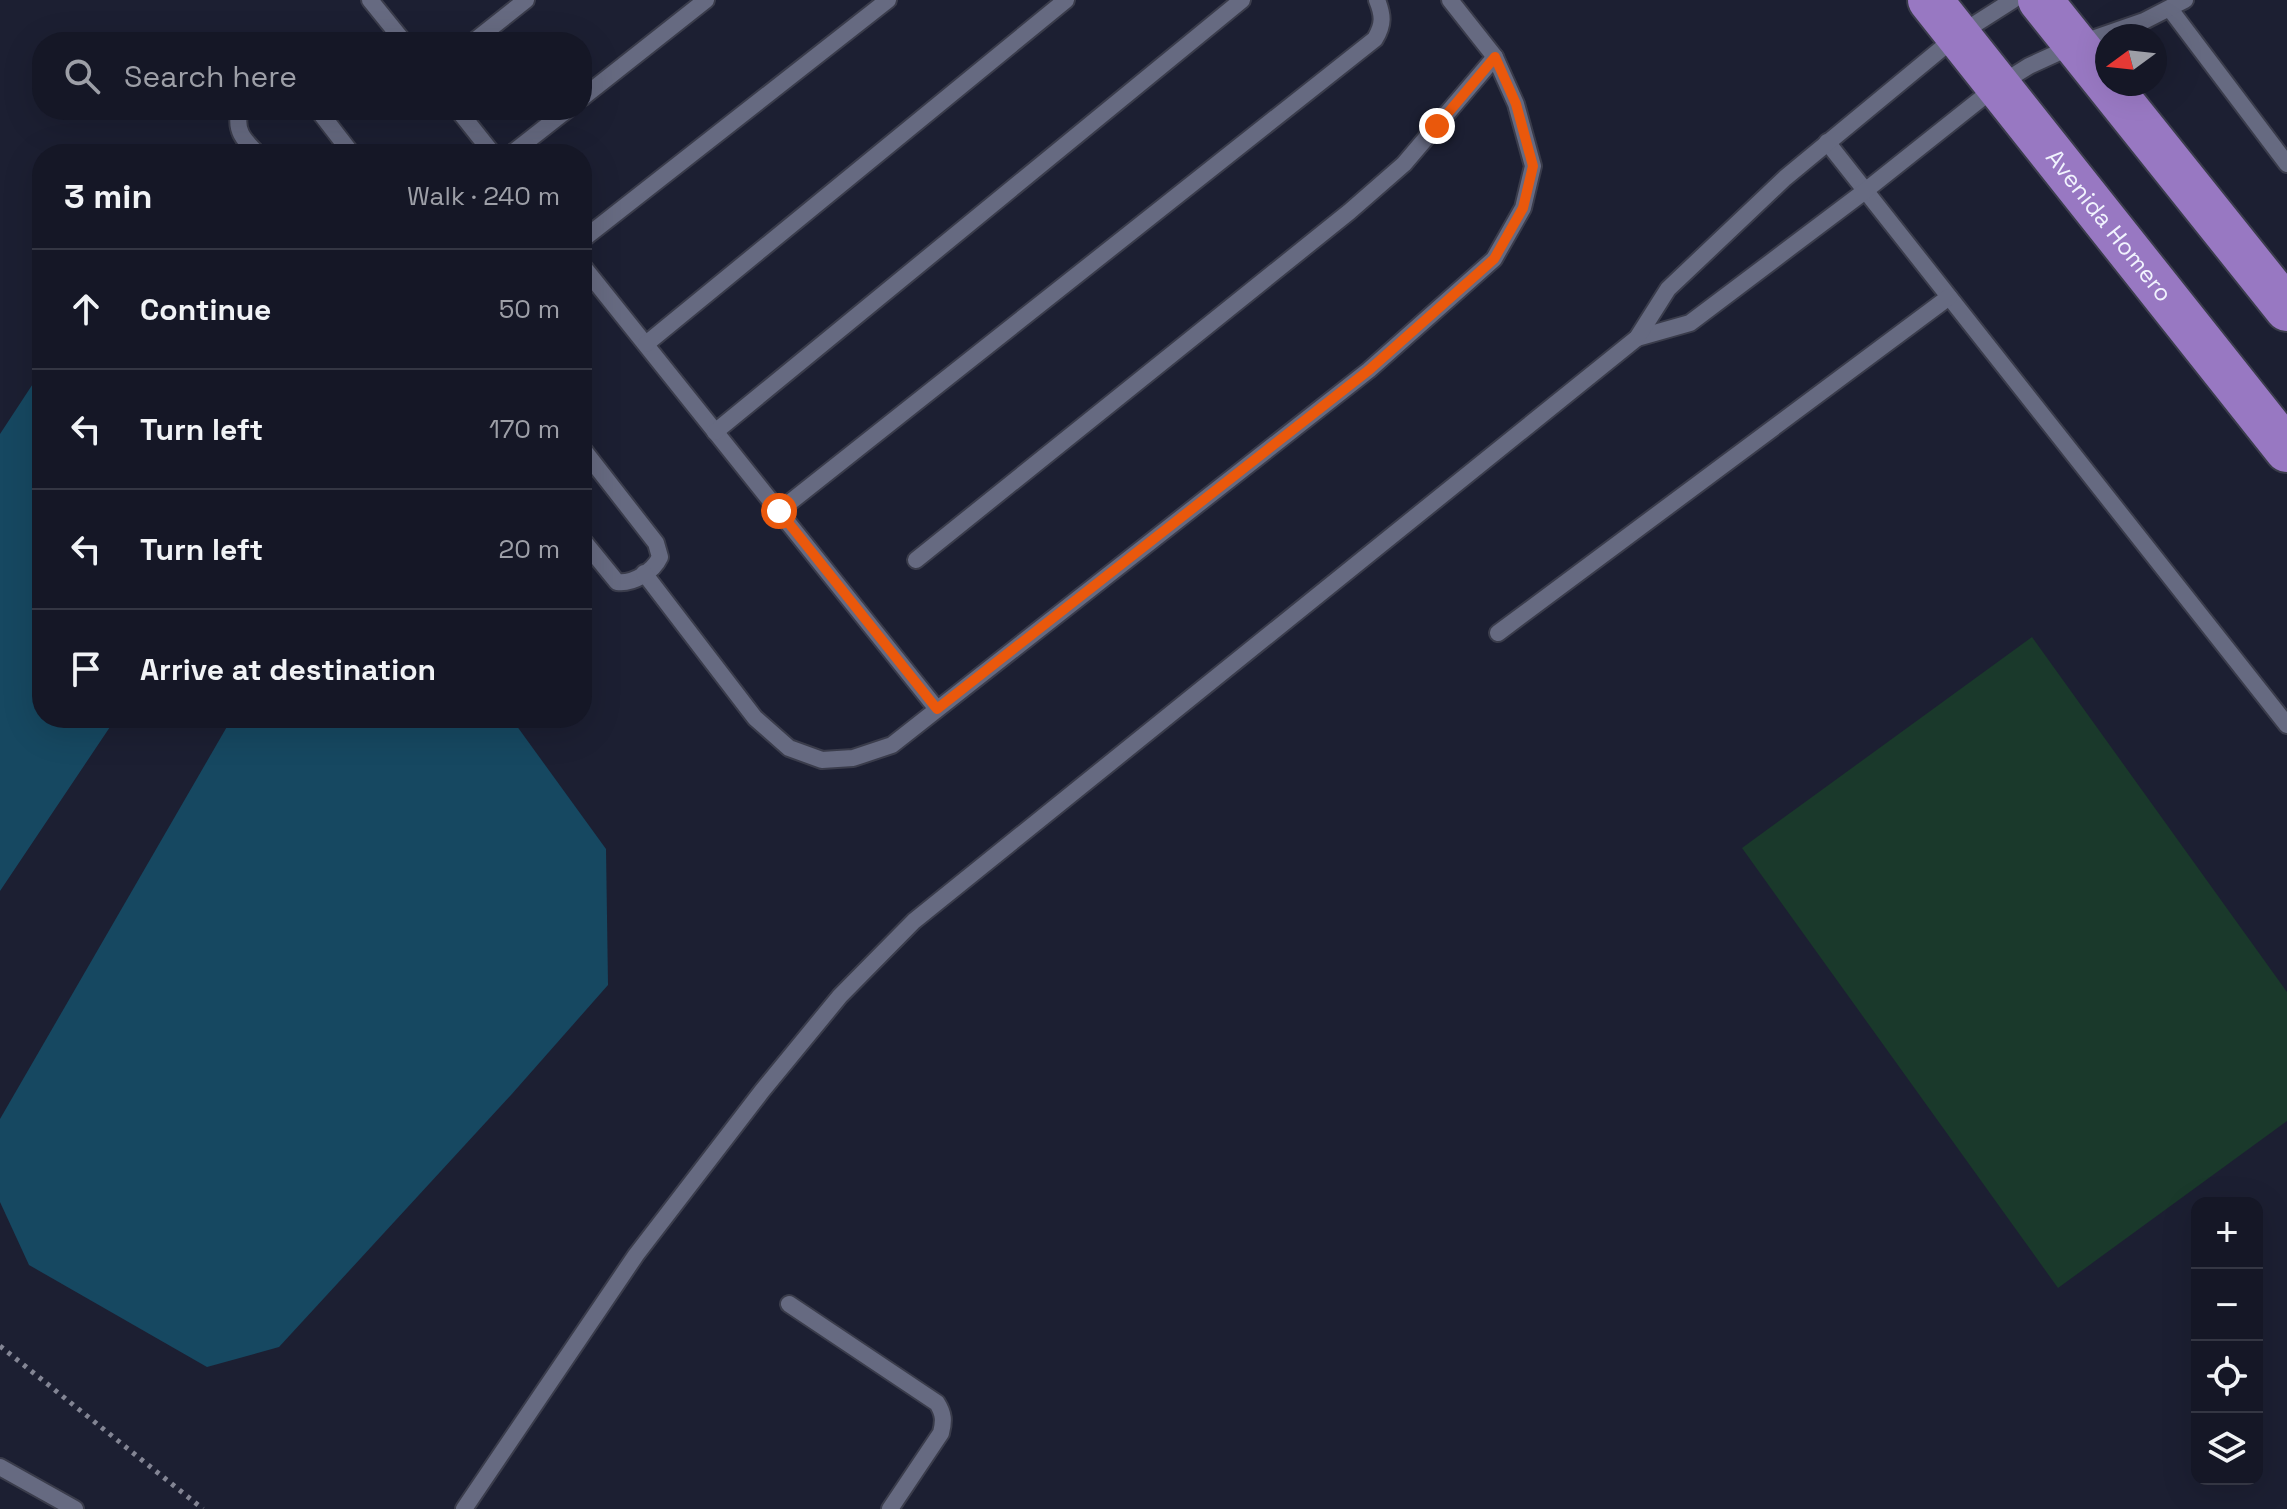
<!DOCTYPE html>
<meta charset="utf-8">
<style>
body{margin:0;font-family:"Space Grotesk",sans-serif;background:#222432;color:#f1f3f6}
.controls{position:absolute;right:24px;bottom:24px;display:grid;overflow:hidden;border-radius:16px;box-shadow:0 8px 32px #0002}
.controls button{width:72px;height:72px;display:grid;place-items:center;padding:0;border:0;border-bottom:2px solid #343643;background:#151726;color:#f1f3f6;font:40px sans-serif}
.compass{position:absolute;left:2095px;top:24px;width:72px;height:72px;border-radius:50%;background:#151726;box-shadow:0 8px 32px #0002;rotate:255deg}
.stop{position:absolute;width:24px;height:24px;margin:-18px;border:6px solid #ea580c;border-radius:50%;background:#fff}
.stop.end{background:#ea580c;border-color:#fff;box-shadow:0 2px 8px #0008}
.list{margin:0;padding:0;list-style:none}
h2{display:flex;justify-content:space-between;align-items:center;height:104px;margin:0;padding:0 32px;font-size:34px}
h2 small{font-size:26px;font-weight:400;color:#9d9fa7}
.list li{display:grid;grid-template-columns:52px 1fr auto;gap:24px;align-items:center;box-sizing:border-box;height:120px;padding:0 32px;border-top:2px solid #343643}
.list b{display:block;font-size:30px;white-space:nowrap}
.list em{font-size:26px;font-style:normal;color:#9d9fa7}
.icon{flex:none;width:44px;height:44px;fill:none;stroke:currentColor;stroke-width:2;stroke-linecap:round;stroke-linejoin:round}
.map{position:relative;flex:none;width:2287px;height:1509px;overflow:hidden}
.search{position:absolute;background:#151726;box-shadow:0 8px 32px #0002;left:32px;top:32px;width:560px;height:88px;display:flex;align-items:center;gap:20px;box-sizing:border-box;padding:0 28px;border-radius:32px;color:#9d9fa7;font-size:30px}
.panel{position:absolute;background:#151726;box-shadow:0 8px 32px #0002;left:32px;top:144px;width:560px;height:584px;border-radius:32px}
.map>svg:first-child{display:block}
</style>
<div class="map">
<svg width="2287" height="1509" viewBox="0 0 2287 1509">
<rect width="100%" height="100%" fill="#1c1f32"/>
<path fill="#1a392b" d="M2032 637 2287 992V1121L2058 1288 1742 848Z"/>
<g fill="#164861">
<path d="M42 370V718H116L0 891V434Z"/>
<path d="M232 718H511L606 849 608 985 511 1095 279 1347 207 1367 29 1265 0 1202V1119Z"/>
</g>
<g fill="none" stroke-linecap="round" stroke-linejoin="round">
<g stroke="#3a3c4b" stroke-width="20">
<g id="service">
<path d="M370 0 404 42"/>
<path d="M2170 9 2287 164"/>
<path d="M473 42 526 0"/>
<path d="M582 98 706 0"/>
<path d="M240 110C234 131 244 140 258 154"/>
<path d="M318 110 352 154"/>
<path d="M458 110 493 154"/>
<path d="M1827 142 2287 725"/>
<path d="M511 154 567 110"/>
<path d="M582 240 888 0"/>
<path d="M582 265 937 709"/>
<path d="M1637 338 1690 323 1865 191 1997 86 2029 66 2075 45 2144 21 2185 0"/>
<path d="M646 344 1066 0"/>
<path d="M715 432 1242 0"/>
<path d="M582 448 656 543 660 557C653 572 633 584 617 582L582 539"/>
<path d="M779 511 1375 39C1384 24 1383 15 1377 0"/>
<path d="M916 560 1349 212 1404 164 1495 57"/>
<path d="M644 573 755 718 789 748 822 760 853 758 892 745 1369 370 1494 259 1523 208 1533 166 1516 104 1495 57 1450 0"/>
<path d="M1498 633 1949 297"/>
<path d="M789 1304 937 1403C944 1414 944 1421 941 1433L890 1509"/>
<path d="M0 1467 75 1509"/>
<path d="M464 1509 636 1255 762 1091 840 996 914 921 1637 338 1668 289 1785 178 1958 35 2013 0"/>
</g>
</g>
<g stroke="#3a3c4b" stroke-width="48">
<g id="primary">
<path id="s1" d="M1930 0 2287 450"/>
<path d="M2040 0 2287 309"/>
</g>
</g>
<path stroke="#838594" stroke-width="5" stroke-dasharray="4 6" stroke-linecap="butt" d="M0 1346 203 1509"/>
<use href="#service" stroke="#666a81" stroke-width="16"/>
<use href="#primary" stroke="#9878c2" stroke-width="44"/>
</g>
<g fill="none" stroke-linecap="round" stroke-linejoin="round">
<path stroke="#ea580c" stroke-width="10" d="M779 511 937 709 1369 370 1494 259 1523 208 1533 166 1516 104 1495 57 1437 126"/>
</g>
<g text-anchor="middle" stroke-width="8" stroke-linejoin="round" paint-order="stroke">
<g font-size="24" fill="#f1f3fe" stroke="#1c1f32">
<text dy="8" stroke="none"><textPath href="#s1" startOffset="288">Avenida Homero</textPath></text>
</g>
</g>
</svg>
<div class="controls">
<button>+</button>
<button>−</button>
<button><svg class="icon" aria-label="locate" viewBox="0 0 24 24"><circle cx="12" cy="12" r="6"/><path d="M12 2v4M12 18v4M2 12h4M18 12h4"/></svg></button>
<button><svg class="icon" aria-label="layers" viewBox="0 0 24 24"><path d="M12 4l9 5-9 5-9-5zM3 14l9 5 9-5"/></svg></button>
</div>
<svg class="compass" viewBox="-18 -18 36 36"><path d="M0-13l5 13h-10z" fill="#e53935"/><path d="M0 13l5-13h-10z" fill="#9d9fa7"/></svg>
<div class="stop" style="left:779px;top:511px"></div>
<div class="stop end" style="left:1437px;top:126px"></div>
<div class="search"><svg class="icon" aria-label="search" viewBox="0 0 24 24"><circle cx="10" cy="10" r="6"/><path d="M15 15l6 6"/></svg>Search here</div>
<section class="panel">
<h2>3 min<small>Walk · 240 m</small></h2>
<ul class="list">
<li><svg class="icon" aria-label="ahead" viewBox="0 0 24 24"><path d="M12 20V5M6 11l6-6 6 6"/></svg><div><b>Continue</b></div><em>50 m</em></li>
<li><svg class="icon" aria-label="left" viewBox="0 0 24 24"><path d="M17 20v-9H6M10 6l-5 5 5 5"/></svg><div><b>Turn left</b></div><em>170 m</em></li>
<li><svg class="icon" aria-label="left" viewBox="0 0 24 24"><path d="M17 20v-9H6M10 6l-5 5 5 5"/></svg><div><b>Turn left</b></div><em>20 m</em></li>
<li><svg class="icon" aria-label="arrive" viewBox="0 0 24 24"><path d="M6 21V4h12l-3 4 3 4H6"/></svg><div><b>Arrive at destination</b></div></li>
</ul>
</section>
</div>
